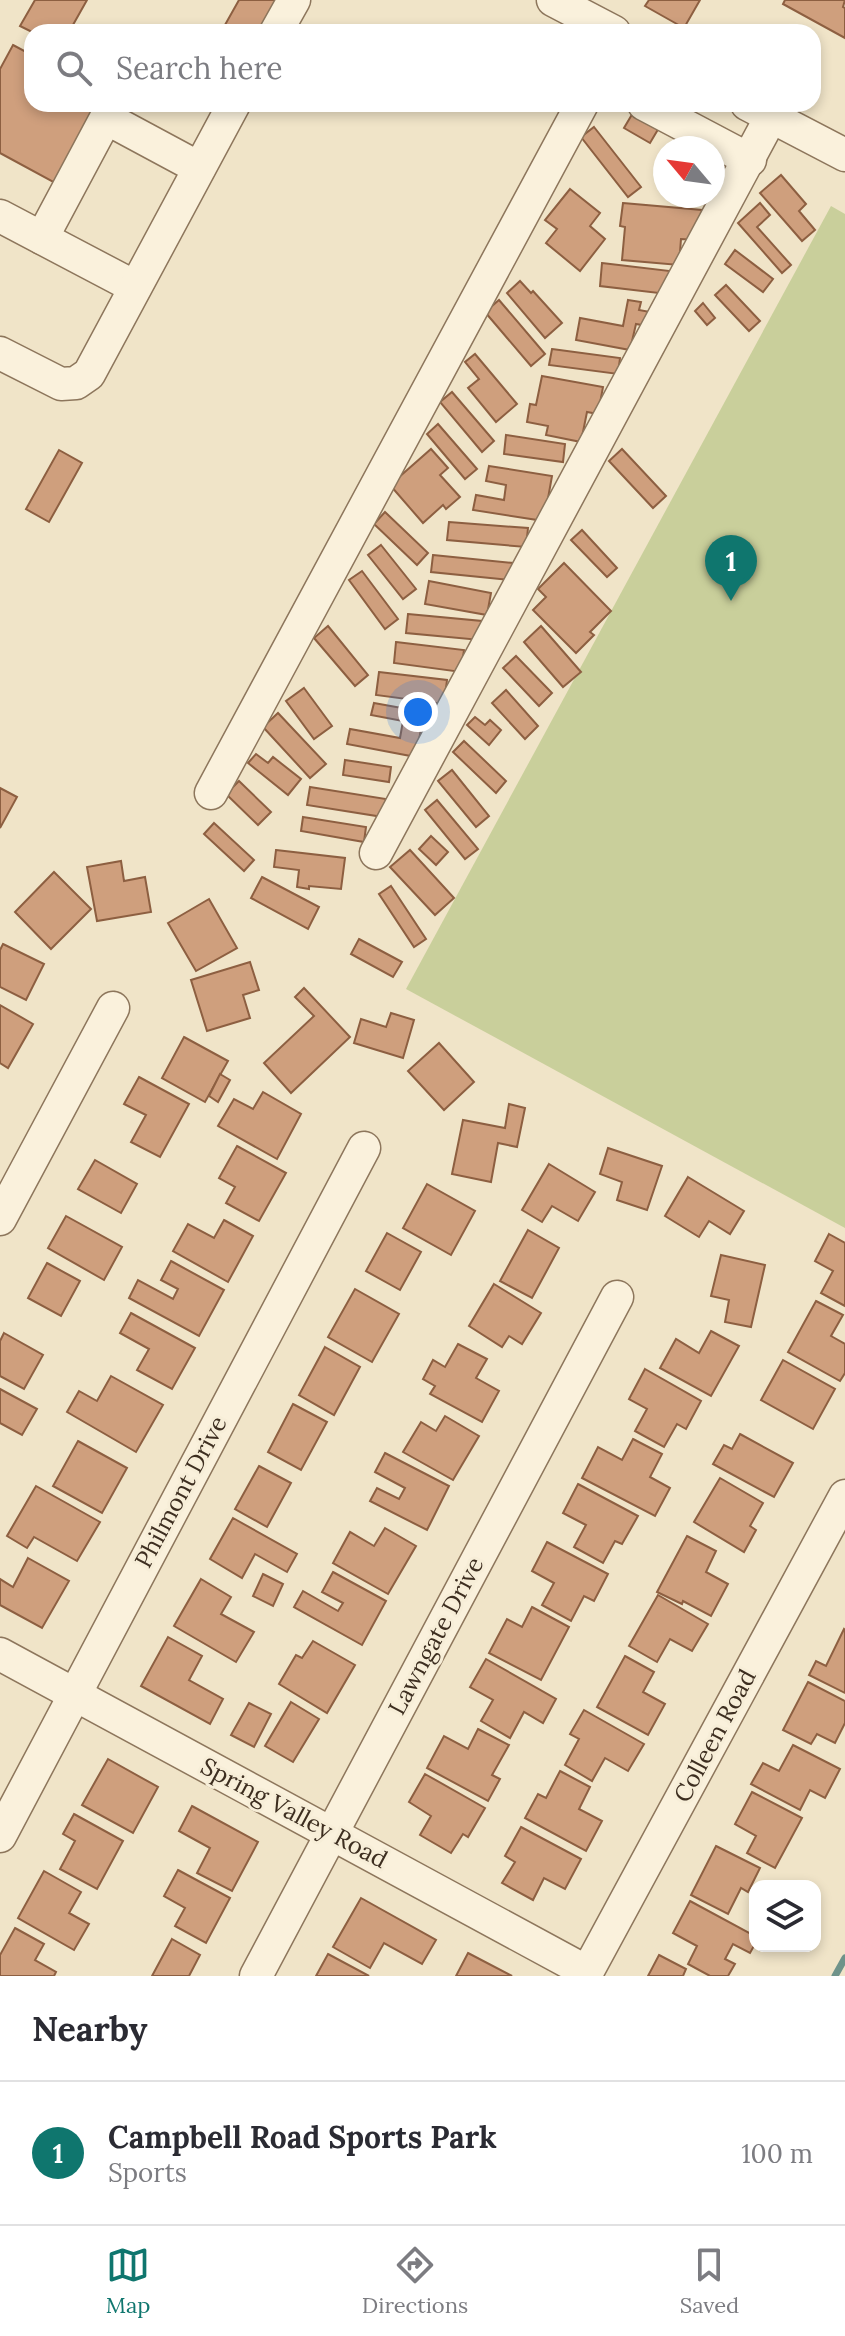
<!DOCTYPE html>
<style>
body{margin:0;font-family:Lora,serif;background:#f2f2f3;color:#2b2b33}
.controls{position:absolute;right:24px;bottom:24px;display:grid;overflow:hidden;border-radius:16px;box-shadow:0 4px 12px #0003}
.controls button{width:72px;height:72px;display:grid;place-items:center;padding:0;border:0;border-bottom:2px solid #e1e1e2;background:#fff;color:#2b2b33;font:40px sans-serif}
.compass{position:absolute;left:653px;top:136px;width:72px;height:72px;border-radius:50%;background:#fff;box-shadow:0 4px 12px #0003;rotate:299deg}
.you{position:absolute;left:418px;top:712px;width:28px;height:28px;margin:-20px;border:6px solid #fff;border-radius:50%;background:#1a73e8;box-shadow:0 0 0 12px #1a73e833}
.badge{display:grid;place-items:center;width:52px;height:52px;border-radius:50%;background:#0f766e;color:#fff;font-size:26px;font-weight:700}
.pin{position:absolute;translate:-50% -66px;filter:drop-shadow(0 2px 4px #0008)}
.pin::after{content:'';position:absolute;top:42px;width:28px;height:24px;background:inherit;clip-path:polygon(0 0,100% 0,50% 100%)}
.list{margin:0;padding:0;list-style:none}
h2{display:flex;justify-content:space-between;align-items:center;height:104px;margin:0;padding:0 32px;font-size:34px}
h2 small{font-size:26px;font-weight:400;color:#7c7c81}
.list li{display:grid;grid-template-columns:52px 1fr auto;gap:24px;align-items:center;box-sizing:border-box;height:144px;padding:0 32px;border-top:2px solid #e1e1e2}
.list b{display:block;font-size:30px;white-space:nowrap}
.list p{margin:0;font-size:26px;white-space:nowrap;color:#7c7c81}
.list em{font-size:26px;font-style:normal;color:#7c7c81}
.icon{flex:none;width:44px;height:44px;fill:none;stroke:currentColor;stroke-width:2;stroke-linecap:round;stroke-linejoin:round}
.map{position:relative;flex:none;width:845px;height:1976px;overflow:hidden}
.search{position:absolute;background:#fff;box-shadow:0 4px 12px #0003;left:24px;right:24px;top:24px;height:88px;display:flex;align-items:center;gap:20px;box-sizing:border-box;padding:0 28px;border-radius:24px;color:#7c7c81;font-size:30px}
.sheet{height:248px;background:#fff}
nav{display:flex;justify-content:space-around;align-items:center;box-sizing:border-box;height:112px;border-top:2px solid #e1e1e2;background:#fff;font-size:22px;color:#7c7c81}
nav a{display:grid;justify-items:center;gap:4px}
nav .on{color:#0f766e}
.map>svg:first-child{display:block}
</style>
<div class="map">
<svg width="845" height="1976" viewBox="0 0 845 1976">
<rect width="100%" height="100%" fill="#f0e4c8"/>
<path fill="#c9cf9b" d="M831 206 845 214V1228L406 989Z"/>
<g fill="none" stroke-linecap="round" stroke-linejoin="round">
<path stroke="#6f938a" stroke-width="7" d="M835 1976 845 1958"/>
</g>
<g fill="#cf9f7d" stroke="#8d5f41" stroke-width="2">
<path d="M35 0H87L69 32H32L20 26Z"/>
<path d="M239 0H278L260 32H221Z"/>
<path d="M649 0H700L684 28 645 6Z"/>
<path d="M785 0H845L843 7 845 8V38L783 4Z"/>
<path d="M13 45 32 55V104H102L57 184 0 153V69Z"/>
<path d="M634 111 660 126 650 143 624 128Z"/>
<path d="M594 127 641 187 628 197 581 137Z"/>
<path d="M713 169 723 173 716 189 713 187Z"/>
<path d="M781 175 806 204 799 211 815 230 802 241 760 193Z"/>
<path d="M570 189 600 213 590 226 605 239 580 271 546 243 557 229 545 220Z"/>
<path d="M623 203 702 210 699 240 681 239 679 265 622 260 625 227 620 226Z"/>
<path d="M760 203 770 215 757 227 791 265 782 273 738 223Z"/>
<path d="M735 250 773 279 763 292 725 264Z"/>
<path d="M602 263 670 271 667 294 600 286Z"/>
<path d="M520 281 531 293 533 291 562 323 545 338 507 293Z"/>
<path d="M726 285 760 321 749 331 715 295Z"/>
<path d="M499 300 545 354 531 366 485 312Z"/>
<path d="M628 300 641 302 639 310 650 312 647 326 636 324 630 350 576 340 580 318 623 326Z"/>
<path d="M703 303 715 318 707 325 695 311Z"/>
<path d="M552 349 620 358 618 374 549 365Z"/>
<path d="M475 354 517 404 496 422 468 388 479 379 465 362Z"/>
<path d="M542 376 603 387 598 414 587 412 581 442 546 435 548 426 527 422 530 404 536 405Z"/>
<path d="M452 392 494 441 482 452 440 402Z"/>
<path d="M438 424 477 469 465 479 427 434Z"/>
<path d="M506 435 565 444 563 462 504 454Z"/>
<path d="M431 449 448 468 440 475 460 497 446 509 443 505 423 523 390 485Z"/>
<path d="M622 449 666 496 653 508 609 461Z"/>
<path d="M59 450 82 463 49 522 26 509Z"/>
<path d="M489 466 552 476 544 521 473 510 476 495 504 500 506 485 486 481Z"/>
<path d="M385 512 428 553 417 565 374 524Z"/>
<path d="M449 522 528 528 526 547 447 540Z"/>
<path d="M582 530 617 568 607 577 571 540Z"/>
<path d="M381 545 416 589 403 599 368 555Z"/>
<path d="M433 555 513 563 511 580 431 572Z"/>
<path d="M564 563 611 611 590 632 594 635 576 653 533 610 546 597 538 589Z"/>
<path d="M362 571 398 619 385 629 349 580Z"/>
<path d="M429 581 491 593 487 615 425 604Z"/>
<path d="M408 614 482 621 480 640 406 633Z"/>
<path d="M328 626 368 675 355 686 314 638Z"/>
<path d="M541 626 581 672 563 687 524 642Z"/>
<path d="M396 642 464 650 461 672 394 663Z"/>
<path d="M516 656 552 693 539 706 503 668Z"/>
<path d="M379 672 447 680 444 704 376 695Z"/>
<path d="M304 688 332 726 314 739 286 701Z"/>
<path d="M506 690 538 726 525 739 492 703Z"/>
<path d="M374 703 424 712 416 757 347 744 350 729 400 738 403 721 371 715Z"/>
<path d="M278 713 326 764 310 778 263 727Z"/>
<path d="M475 717 485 725 490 720 501 730 489 745 467 725Z"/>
<path d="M464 741 506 781 496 793 453 752Z"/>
<path d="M256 754 268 763 273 757 301 779 288 795 248 763Z"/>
<path d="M345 760 391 767 389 782 343 775Z"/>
<path d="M452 770 489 816 476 827 438 781Z"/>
<path d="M239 781 271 812 258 825 226 794Z"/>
<path d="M310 787 386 799 383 817 307 805Z"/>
<path d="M0 788 17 797 0 828Z"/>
<path d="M437 800 478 849 465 859 425 810Z"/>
<path d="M303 817 366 827 364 842 301 831Z"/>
<path d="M214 823 254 860 244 871 204 834Z"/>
<path d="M431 836 448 852 436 865 419 849Z"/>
<path d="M276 850 345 858 341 889 309 886V889L297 887 299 870 274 867Z"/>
<path d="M410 850 454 898 435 915 390 867Z"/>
<path d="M121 861 124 881 145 877 151 912 97 921 87 867Z"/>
<path d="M54 872 91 909 51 949 15 912Z"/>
<path d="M262 877 319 907 308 929 251 898Z"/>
<path d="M391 886 426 939 414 947 379 894Z"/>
<path d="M209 899 237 948 196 971 168 923Z"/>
<path d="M359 939 402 962 393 977 351 954Z"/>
<path d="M3 944 44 964 26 1000 0 987V950Z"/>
<path d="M250 962 259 990 243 995 250 1018 207 1031 191 980Z"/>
<path d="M304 988 350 1037 291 1093 264 1063 314 1016 295 997Z"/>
<path d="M0 1005 33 1024 8 1068 0 1063Z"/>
<path d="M391 1013 414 1020 403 1058 354 1043 361 1019 386 1027Z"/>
<path d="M184 1037 228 1061 205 1102 162 1078Z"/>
<path d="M439 1043 474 1082 444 1110 408 1071Z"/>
<path d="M220 1074 230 1080 218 1102 209 1096Z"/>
<path d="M139 1077 189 1104 160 1157 131 1142 146 1115 124 1104Z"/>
<path d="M263 1092 301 1114 277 1159 218 1126 234 1099 253 1109Z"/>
<path d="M509 1104 525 1108 517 1147 498 1143 491 1182 452 1174 463 1120 505 1128Z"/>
<path d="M237 1146 286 1173 259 1221 226 1203 235 1187 219 1178Z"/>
<path d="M608 1148 662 1166 647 1210 617 1200 622 1182 600 1174Z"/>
<path d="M95 1160 137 1184 121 1213 78 1189Z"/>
<path d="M549 1164 595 1192 578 1221 552 1206 542 1222 522 1210Z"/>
<path d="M688 1177 744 1211 730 1234 709 1221 699 1237 665 1216Z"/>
<path d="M427 1184 475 1211 451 1255 403 1228Z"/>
<path d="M66 1216 122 1247 104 1280 48 1248Z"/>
<path d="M224 1220 253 1236 228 1282 173 1251 188 1224 214 1238Z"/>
<path d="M528 1230 559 1248 532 1298 500 1281Z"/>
<path d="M387 1233 421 1252 400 1290 366 1271Z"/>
<path d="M829 1234 845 1243V1306L821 1293 833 1271 815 1261Z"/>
<path d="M721 1255 765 1265 751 1327 725 1322 729 1300 711 1296Z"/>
<path d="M171 1261 224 1290 199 1336 129 1298 138 1280 173 1299 178 1289 161 1280Z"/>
<path d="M47 1263 80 1281 61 1316 28 1298Z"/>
<path d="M494 1284 541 1313 522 1344 509 1336 502 1347 469 1326Z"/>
<path d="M355 1289 399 1314 372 1362 328 1337Z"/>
<path d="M816 1301 843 1315 831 1336 845 1344V1373L840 1381 788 1352Z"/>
<path d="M131 1313 195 1348 172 1389 137 1370 149 1349 120 1333Z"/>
<path d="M711 1331 739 1346 711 1396 660 1368 676 1339 699 1353Z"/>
<path d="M4 1333 43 1355 24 1389 0 1376V1341Z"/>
<path d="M458 1344 487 1359 476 1378 499 1391 482 1422 430 1394 435 1386 423 1379 433 1360 445 1367Z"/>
<path d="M325 1347 360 1367 334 1415 299 1395Z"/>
<path d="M783 1360 835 1389 813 1429 761 1400Z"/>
<path d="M645 1369 701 1401 686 1429 677 1424 664 1447 635 1431 647 1409 629 1399Z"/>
<path d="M111 1376 163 1405 136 1452 67 1412 79 1391 97 1401Z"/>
<path d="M0 1389 37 1409 22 1435 0 1423Z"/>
<path d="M293 1404 327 1422 301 1470 268 1452Z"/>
<path d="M445 1416 479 1436 453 1480 403 1452 421 1422 436 1431Z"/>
<path d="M740 1434 793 1463 774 1497 713 1464 724 1445 732 1449Z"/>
<path d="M633 1439 662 1454 650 1477 670 1488 655 1516 582 1478 598 1447 622 1460Z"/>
<path d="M78 1441 127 1468 102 1513 53 1486Z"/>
<path d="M385 1453 449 1486 427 1530 370 1501 377 1488 399 1499 405 1488 375 1472Z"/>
<path d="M259 1466 291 1483 267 1527 235 1509Z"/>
<path d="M720 1478 763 1503 750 1526 756 1530 744 1552 694 1522Z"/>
<path d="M578 1484 638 1516 622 1544 615 1541 603 1563 574 1547 586 1525 563 1513Z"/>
<path d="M36 1486 100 1522 77 1561 34 1537 27 1548 7 1536Z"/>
<path d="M233 1518 297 1554 287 1572 255 1554 242 1578 210 1559Z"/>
<path d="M385 1528 416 1546 388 1594 333 1563 350 1532 374 1546Z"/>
<path d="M687 1536 716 1551 706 1572 728 1584 711 1616 683 1601 682 1604 657 1592Z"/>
<path d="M547 1542 608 1574 594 1601 584 1596 571 1621 542 1605 554 1583 532 1571Z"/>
<path d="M28 1558 69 1581 42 1628 0 1605V1579L13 1587Z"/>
<path d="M333 1572 386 1601 362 1645 294 1607 303 1591 338 1611 343 1603 322 1592Z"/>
<path d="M263 1574 283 1584 273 1606 253 1596Z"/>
<path d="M201 1579 231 1597 221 1614 254 1632 236 1662 174 1626Z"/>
<path d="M658 1595 708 1624 692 1651 670 1639 657 1662 629 1646Z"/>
<path d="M532 1607 569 1627 541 1680 489 1653 507 1619 522 1627Z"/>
<path d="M844 1629 845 1630V1693L809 1675 816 1661 826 1666Z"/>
<path d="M168 1637 202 1656 189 1680 223 1699 210 1724 141 1686Z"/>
<path d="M313 1641 355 1665 327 1713 279 1684 296 1655 302 1658Z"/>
<path d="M625 1656 654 1672 643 1692 665 1704 648 1735 597 1707Z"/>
<path d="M486 1659 556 1699 543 1723 524 1712 510 1738 481 1721 493 1700 470 1687Z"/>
<path d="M808 1682 845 1701V1723L835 1743 817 1734 811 1744 783 1730Z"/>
<path d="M291 1702 319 1719 293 1762 265 1746Z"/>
<path d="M249 1703 271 1714 254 1747 231 1735Z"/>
<path d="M584 1710 644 1744 628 1771 605 1758 592 1781 565 1765 579 1739 570 1734Z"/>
<path d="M478 1729 509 1745 492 1775 500 1779 488 1801 427 1768 444 1736 468 1749Z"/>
<path d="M793 1745 840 1769 825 1798 810 1790 800 1810 751 1784 763 1763 779 1771Z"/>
<path d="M108 1759 158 1787 133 1833 82 1805Z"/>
<path d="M560 1771 590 1787 579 1809 602 1821 586 1851 525 1818 538 1794 546 1798Z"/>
<path d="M425 1774 485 1808 468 1837 463 1834 451 1853 420 1835 431 1816 409 1802Z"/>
<path d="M752 1792 802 1818 775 1868 747 1853 756 1836 735 1824Z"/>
<path d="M192 1806 258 1842 232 1891 197 1873 210 1848 179 1831Z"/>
<path d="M74 1814 123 1841 97 1889 60 1869 75 1841 63 1834Z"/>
<path d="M521 1827 581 1859 565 1889 544 1878 533 1900 502 1883 515 1862 505 1856Z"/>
<path d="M716 1846 760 1868 748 1892 741 1888 728 1914 691 1895Z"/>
<path d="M178 1870 230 1898 206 1943 175 1926 185 1908 164 1896Z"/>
<path d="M44 1871 81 1892 69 1913 89 1924 74 1950 18 1918Z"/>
<path d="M361 1898 436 1940 422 1964 384 1943 370 1968 333 1947Z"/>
<path d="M690 1901 755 1936V1944L750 1953 733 1944 725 1959 735 1964 728 1976H710L688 1964 697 1946 673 1933Z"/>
<path d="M15 1928 44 1944 35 1960 56 1972 54 1976H0V1955Z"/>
<path d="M172 1939 200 1955 189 1976H152Z"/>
<path d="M468 1953 512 1976H456Z"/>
<path d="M328 1954 369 1976H316Z"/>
<path d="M659 1955 686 1969 683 1976H648Z"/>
</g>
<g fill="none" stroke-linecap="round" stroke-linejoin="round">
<g stroke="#8d765c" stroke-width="35">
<g id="minor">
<path d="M553 0 614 32"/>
<path d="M276 32 294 0"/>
<path d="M644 104 750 160"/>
<path d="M747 104 845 155"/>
<path d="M0 216 135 287"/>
<path d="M42 238 106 118 199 168"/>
<path d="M0 353 61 384 76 383 89 374 234 104"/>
<path d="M211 793 582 104"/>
<path d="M376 853 771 117"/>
<path d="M0 1219 113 1008"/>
<path d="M0 1654 587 1972"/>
<path d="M0 1836 364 1148"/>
<path d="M256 1976 617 1297"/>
<path d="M585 1976 845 1496"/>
</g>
</g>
<use href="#minor" stroke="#faf1dc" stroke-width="32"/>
</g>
<g text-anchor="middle" stroke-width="6" stroke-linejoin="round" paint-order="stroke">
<g font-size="24" fill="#3d2e20" stroke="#f7eed8">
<text transform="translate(181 1492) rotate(-62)" y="8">Philmont Drive</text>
<text transform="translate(436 1636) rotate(-62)" y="8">Lawngate Drive</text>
<text transform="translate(715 1736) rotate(-62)" y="8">Colleen Road</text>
<text transform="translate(294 1813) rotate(28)" y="8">Spring Valley Road</text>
</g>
</g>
</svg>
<div class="controls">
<button><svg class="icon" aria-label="layers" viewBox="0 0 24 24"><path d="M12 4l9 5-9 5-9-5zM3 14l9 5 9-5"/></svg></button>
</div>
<svg class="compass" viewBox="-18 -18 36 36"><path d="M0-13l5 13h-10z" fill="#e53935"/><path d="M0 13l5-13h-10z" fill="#7c7c81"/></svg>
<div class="you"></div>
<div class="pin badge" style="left:731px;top:601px">1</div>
<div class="search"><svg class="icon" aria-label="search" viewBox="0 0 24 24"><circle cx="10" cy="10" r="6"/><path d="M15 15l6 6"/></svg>Search here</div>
</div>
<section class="sheet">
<h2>Nearby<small></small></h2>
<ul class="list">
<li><span class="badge">1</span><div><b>Campbell Road Sports Park</b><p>Sports</p></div><em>100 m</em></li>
</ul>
</section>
<nav>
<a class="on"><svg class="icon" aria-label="map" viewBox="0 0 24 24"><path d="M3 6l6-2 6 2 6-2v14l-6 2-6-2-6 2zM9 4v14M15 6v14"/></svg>Map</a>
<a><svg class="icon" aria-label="directions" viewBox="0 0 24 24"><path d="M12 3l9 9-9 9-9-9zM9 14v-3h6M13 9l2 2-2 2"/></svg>Directions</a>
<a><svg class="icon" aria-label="saved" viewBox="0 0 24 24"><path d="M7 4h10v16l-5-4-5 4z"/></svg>Saved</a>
</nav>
